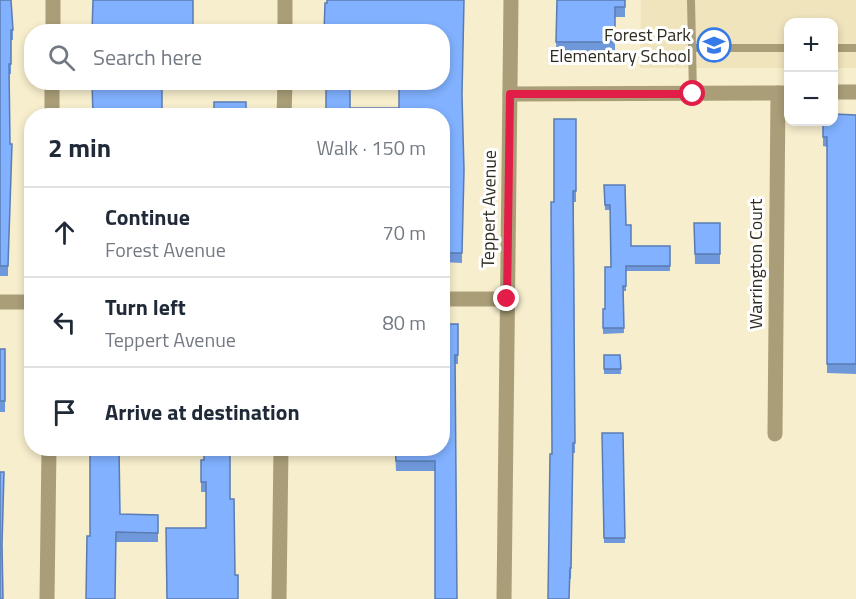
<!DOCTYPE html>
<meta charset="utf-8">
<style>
body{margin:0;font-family:"Titillium Web",sans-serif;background:#f6f6f7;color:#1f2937}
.controls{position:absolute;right:18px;top:18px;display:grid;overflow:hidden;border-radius:12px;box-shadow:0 3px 9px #0003}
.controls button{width:54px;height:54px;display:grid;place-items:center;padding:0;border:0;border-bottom:2px solid #e0e1e3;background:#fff;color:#1f2937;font:30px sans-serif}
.stop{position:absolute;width:18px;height:18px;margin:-14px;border:4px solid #e11d48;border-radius:50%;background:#fff}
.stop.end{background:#e11d48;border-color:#fff;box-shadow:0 2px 6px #0008}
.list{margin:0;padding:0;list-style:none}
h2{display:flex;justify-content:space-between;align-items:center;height:78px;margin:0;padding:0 24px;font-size:26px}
h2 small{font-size:20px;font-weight:400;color:#747a83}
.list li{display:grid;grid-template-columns:39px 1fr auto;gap:18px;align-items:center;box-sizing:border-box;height:90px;padding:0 24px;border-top:2px solid #e0e1e3}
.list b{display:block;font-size:22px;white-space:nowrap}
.list p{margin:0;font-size:20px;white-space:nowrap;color:#747a83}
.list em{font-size:20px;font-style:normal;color:#747a83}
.icon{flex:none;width:33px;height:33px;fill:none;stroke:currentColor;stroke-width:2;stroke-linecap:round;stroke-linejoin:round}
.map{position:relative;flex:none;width:856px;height:599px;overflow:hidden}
.search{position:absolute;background:#fff;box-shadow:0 3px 9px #0003;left:24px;top:24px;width:426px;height:66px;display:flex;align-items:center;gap:15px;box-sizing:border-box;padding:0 21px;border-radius:24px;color:#747a83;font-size:22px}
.panel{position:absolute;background:#fff;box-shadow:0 3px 9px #0003;left:24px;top:108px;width:426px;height:348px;border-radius:24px}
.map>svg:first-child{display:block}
</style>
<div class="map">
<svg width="856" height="599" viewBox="0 0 856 599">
<rect width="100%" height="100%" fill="#f7eecd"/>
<path fill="#efe4bc" d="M641 0H856V68H834V22H788V68H640Z"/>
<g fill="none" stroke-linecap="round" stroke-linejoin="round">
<g stroke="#a99e77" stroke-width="8">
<path d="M691 0 693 94"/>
<path d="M692 48H788"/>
<path d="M834 48H856"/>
</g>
<g stroke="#a99e77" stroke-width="15">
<path d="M53 32V0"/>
<path d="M285 32V0"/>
<path d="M834 92H856"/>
<path d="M510 94 786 93"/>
<path d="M52 116V82"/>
<path d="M284 116 285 82"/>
<path d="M442 299H507"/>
<path d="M0 302H32"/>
<path d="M775 434 778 93"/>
<path d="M47 599 49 448"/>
<path d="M279 599 281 448"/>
<path d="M504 599 511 0"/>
</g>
</g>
<g fill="#6f98db" fill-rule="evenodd">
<path d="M0 0 13 30V40H11V74H9L8 276H0Z"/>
<path d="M557 0H625V17H615V52H556Z"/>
<path d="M323 82H442L462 98V263L442 262V116H326V86H323ZM399 89V108H350V90Z"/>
<path d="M856 115V374L827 373V147L823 146V122Z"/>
<path d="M576 119V202H574L575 453H573L571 579H570L552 454 554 202Z"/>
<path d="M604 185 626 225 631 246H670V271H626V291H623L624 333 603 334V309H605L611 267 610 210H605Z"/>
<path d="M694 223H720V264H695Z"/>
<path d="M458 324V364H455L435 471H396L395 448Z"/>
<rect x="0" y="349" width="5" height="63"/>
<path d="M604 355H620L621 374H604Z"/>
<path d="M602 433H623L625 543H604Z"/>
<path d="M204 448H237V451H230V499L206 528V492H201V460H204Z"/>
<path d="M120 514 158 515V542H116L90 536Z"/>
</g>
<g fill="#81b1ff" stroke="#5a7cb2" stroke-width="1.5">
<path d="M0 0H11L13 30H11V64H9L10 144H12L8 266H0Z"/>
<path d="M93 0H193V32H92Z"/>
<path d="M327 0H464L462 95 464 170 462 253H442V116H326V82H350V108H399V82H442V32H324L325 3H327Z"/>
<path d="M557 0H625V7H615V42H556Z"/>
<path d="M92 82H162V112H214V102H246V116H93Z"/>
<path d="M834 114 856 115V364H827V137H823V122H834Z"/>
<path d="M554 119H576V191H573L575 443H573L571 568H570L569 599H548L550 454H552L551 202H554Z"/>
<path d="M604 185H625L626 225H631V246H670V266H626V286H623L624 328H603V309H605V267H611L610 205H605Z"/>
<path d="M694 223H720V254H695Z"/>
<path d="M442 324H458V355H455L457 599H435V461H396L395 448H442Z"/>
<rect x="0" y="349" width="5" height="52"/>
<path d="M604 355H620L621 369H604Z"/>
<path d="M602 433H623L625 538H604Z"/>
<path d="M90 448H119L120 514 158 515V533L116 532 115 599H86L87 536H90Z"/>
<path d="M204 448H230V499H234L235 575H238V599H167L166 528H206V482H201V460H204Z"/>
<path d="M0 472H4L2 545 3 599H0Z"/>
</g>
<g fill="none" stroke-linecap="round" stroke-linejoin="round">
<path stroke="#e11d48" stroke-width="8" d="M507 299 510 94H693"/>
</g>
<defs>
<g id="school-ring" transform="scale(1.725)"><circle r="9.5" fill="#fff" stroke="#357ae8" stroke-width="1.5"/><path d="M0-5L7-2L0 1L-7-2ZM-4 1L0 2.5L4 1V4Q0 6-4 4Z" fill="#357ae8"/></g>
</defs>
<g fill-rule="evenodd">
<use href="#school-ring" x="714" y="45"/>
</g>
<g text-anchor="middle" stroke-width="6" stroke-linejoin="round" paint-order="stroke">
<g font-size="18" fill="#2f2b1f" stroke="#fff" text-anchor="end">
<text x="691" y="41">Forest Park<tspan x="691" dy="21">Elementary School</tspan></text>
</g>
<g font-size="18" fill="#2f2b1f" stroke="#fff">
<text transform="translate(489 209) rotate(-89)" y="6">Teppert Avenue</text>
<text transform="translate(756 264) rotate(-90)" y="6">Warrington Court</text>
</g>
</g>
</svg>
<div class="controls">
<button>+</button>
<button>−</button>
</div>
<div class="stop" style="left:693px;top:94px"></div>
<div class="stop end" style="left:507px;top:299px"></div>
<div class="search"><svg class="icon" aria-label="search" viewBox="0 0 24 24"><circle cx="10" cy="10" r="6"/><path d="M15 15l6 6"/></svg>Search here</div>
<section class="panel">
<h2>2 min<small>Walk · 150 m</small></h2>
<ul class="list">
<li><svg class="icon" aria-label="ahead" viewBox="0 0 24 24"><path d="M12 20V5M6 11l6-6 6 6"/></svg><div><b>Continue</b><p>Forest Avenue</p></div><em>70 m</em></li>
<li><svg class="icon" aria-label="left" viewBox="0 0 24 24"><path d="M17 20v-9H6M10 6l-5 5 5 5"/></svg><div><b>Turn left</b><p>Teppert Avenue</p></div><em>80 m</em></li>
<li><svg class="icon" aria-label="arrive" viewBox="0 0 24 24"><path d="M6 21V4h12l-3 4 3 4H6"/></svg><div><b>Arrive at destination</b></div></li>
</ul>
</section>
</div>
